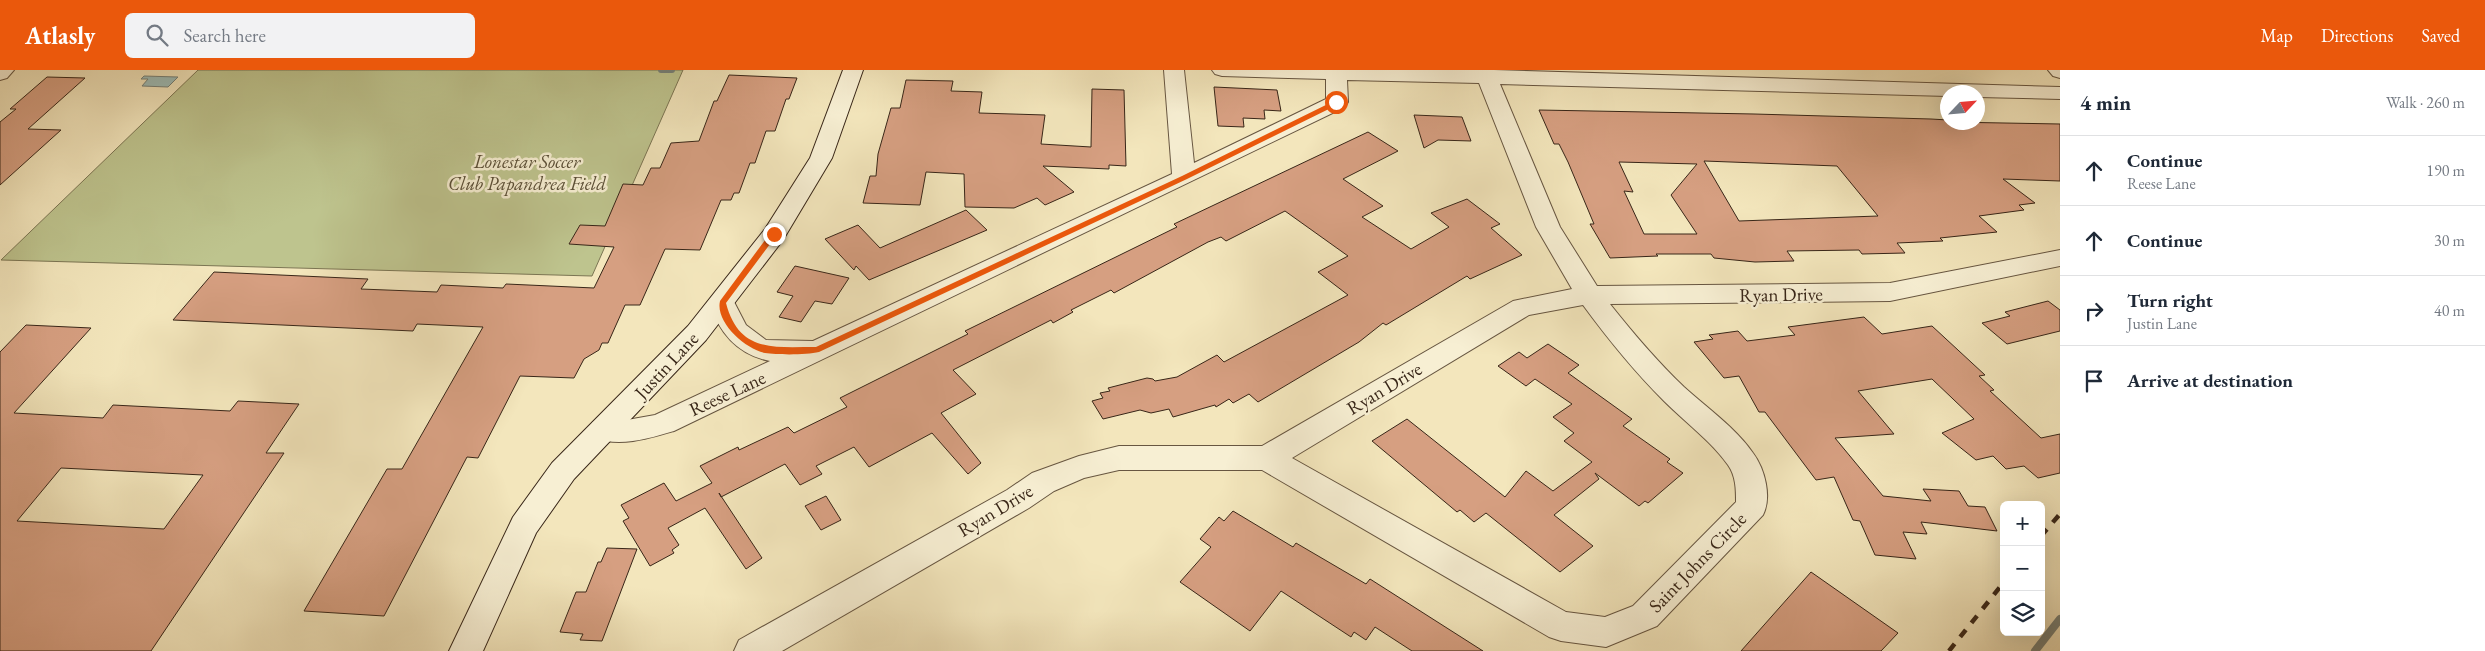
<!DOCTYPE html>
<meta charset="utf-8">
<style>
body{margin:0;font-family:"EB Garamond",serif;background:#f2f2f3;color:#1f2937}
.controls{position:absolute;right:15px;bottom:15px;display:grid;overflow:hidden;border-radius:8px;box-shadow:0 5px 20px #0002}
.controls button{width:45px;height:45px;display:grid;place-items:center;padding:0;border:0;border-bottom:1px solid #e0e1e3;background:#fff;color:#1f2937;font:25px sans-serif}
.compass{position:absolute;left:1940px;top:15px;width:45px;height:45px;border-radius:50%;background:#fff;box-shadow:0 5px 20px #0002;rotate:64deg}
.stop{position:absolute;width:15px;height:15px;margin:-11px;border:4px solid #ea580c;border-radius:50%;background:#fff}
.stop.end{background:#ea580c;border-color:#fff;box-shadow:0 1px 5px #0008}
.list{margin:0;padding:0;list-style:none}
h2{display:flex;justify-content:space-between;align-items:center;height:65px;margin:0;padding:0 20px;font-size:21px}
h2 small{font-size:16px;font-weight:400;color:#747a83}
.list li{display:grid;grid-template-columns:32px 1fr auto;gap:15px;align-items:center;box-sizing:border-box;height:70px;padding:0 20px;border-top:1px solid #e0e1e3}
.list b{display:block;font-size:19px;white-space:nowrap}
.list p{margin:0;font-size:16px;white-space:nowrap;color:#747a83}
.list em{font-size:16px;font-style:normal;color:#747a83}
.icon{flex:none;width:28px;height:28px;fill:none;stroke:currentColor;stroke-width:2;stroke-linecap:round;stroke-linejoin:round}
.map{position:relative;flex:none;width:2060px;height:581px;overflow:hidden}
header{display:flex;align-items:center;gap:30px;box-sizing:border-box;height:70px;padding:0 25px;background:#ea580c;color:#fff}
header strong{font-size:24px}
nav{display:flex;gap:28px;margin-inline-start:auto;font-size:18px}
.search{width:350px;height:45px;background:#f2f2f3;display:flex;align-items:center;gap:12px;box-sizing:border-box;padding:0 18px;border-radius:8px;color:#747a83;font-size:19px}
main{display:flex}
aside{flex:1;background:#fff}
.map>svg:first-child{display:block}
</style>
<header>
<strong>Atlasly</strong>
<div class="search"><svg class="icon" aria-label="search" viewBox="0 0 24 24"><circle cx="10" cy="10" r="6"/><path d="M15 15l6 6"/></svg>Search here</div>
<nav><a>Map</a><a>Directions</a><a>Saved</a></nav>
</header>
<main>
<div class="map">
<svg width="2060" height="581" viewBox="0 0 2060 581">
<rect width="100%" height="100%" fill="#f3e6bc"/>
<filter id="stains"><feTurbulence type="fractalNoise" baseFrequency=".004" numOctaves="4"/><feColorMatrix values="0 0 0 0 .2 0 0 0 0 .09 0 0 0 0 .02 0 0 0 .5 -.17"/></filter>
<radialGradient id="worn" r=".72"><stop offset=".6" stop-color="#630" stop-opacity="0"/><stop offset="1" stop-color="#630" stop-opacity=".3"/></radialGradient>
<path fill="#bec48e" stroke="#7b7553" d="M198 0H683L592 206 1 190Z"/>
<path fill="#9ebeb9" stroke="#758179" d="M144 6 178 7 168 17 142 16 148 9H141Z"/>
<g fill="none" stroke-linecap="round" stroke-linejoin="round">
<path stroke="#758179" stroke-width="6" d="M661 0H672"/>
<path stroke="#758179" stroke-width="8" d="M2035 581 2060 549"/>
</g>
<g fill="#d69f81" stroke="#382618" fill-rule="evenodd">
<path d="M729 5 797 8 789 29H786L775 61H766L755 93H750L739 123H734L731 130H721L700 180 665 179 640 235H625L608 273H602L599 280 584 289 574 308 520 306 478 388 467 387 384 546 304 541 387 399H402L483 257 417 254 413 261 173 250 214 202 368 209 361 219 437 222 441 215 503 218 506 214 594 218 614 177 569 174 580 155 605 156 623 114 643 115 651 98H660L671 73 699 71 714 31H717Z"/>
<path d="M47 7 85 8 28 59 61 60 0 115V52L16 39H10Z"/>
<path d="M906 10 953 11 951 21 982 22 979 43 1045 45 1041 74 1091 77 1092 19 1124 20 1126 96 1109 95V99L1043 96 1074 122 1045 135 1037 128 1014 138 965 137 964 104 926 102 920 135 863 133 870 106H876L878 84 891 38H900Z"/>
<path d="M1214 17 1277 20 1281 41 1264 40 1265 49 1243 48 1244 57 1218 56Z"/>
<path d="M1539 40 1754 44 1931 49 1948 50V52L2060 54V111L2003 109 2035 133 2019 135 2024 140 1979 146 1997 162 1940 168 1943 171 1897 173 1905 183 1862 184 1859 180 1787 181 1794 191 1755 192 1714 188 1711 184H1656L1658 186 1610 188 1590 154H1594L1568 92 1559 74H1554ZM1704 91 1837 96 1878 146 1739 151ZM1619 92 1697 94 1671 125 1697 164H1644L1624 121 1633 122Z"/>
<path d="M1414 45 1462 47 1471 71 1438 70 1424 78Z"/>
<path d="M1368 62 1398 81 1343 109 1383 136 1362 147 1411 179 1449 157 1431 143 1467 129 1500 154 1491 158 1522 185 1470 209 1467 206 1386 255 1383 253 1359 272 1258 332 1249 324 1233 333 1229 329 1216 337 1215 335 1173 347 1169 339 1151 343 1140 340 1103 349 1092 331 1103 328 1100 323 1110 321 1108 318 1147 308 1153 309 1155 311 1177 307 1217 285 1224 292 1348 225 1318 202 1348 186 1285 141 1226 171 1221 167 1208 172 1114 223 1111 220 1071 240 1073 242 1053 253 1051 250 953 300 976 324 941 343 981 393 968 404 932 363 869 397 854 377 816 396 822 404 800 415 785 394 721 427 719 423 762 488 746 499 705 438 668 458 679 475 672 480 674 483 650 496 623 451 629 448 621 435 664 413 676 431 712 413 700 396 738 377 739 380 788 357 794 363 847 337 840 328 968 264 965 261 1177 157 1174 154Z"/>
<path d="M966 140 987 160 869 210 856 196 854 200 825 169 858 155 880 178Z"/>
<path d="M795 196 849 208 832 234 815 231 801 252 779 247 793 226 777 222Z"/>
<path d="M2048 231 2060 240V261L2007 274 1982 253 2010 246 2005 242Z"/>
<path d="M1864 247 1882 264 1932 256 1985 305 1979 306 1994 320 1990 321 2041 368 2060 364V403L2038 408 2024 396 2006 399 1993 386 1976 390 1942 363 1974 349 1932 309 1858 321 1894 364 1835 368 1883 426 1931 431 1923 419 1959 421 1968 436 1985 437 1997 461 1921 452 1927 464 1903 462 1916 489 1875 485 1860 451 1853 450 1834 407 1816 410 1765 342H1759L1739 306 1724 308 1694 272 1713 269 1709 265 1738 261 1747 271 1795 265 1788 257Z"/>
<path d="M26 255 91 258 14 343 103 348 113 335 230 341 238 331 299 334 266 383H284L151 581H0V282ZM61 398 203 405 164 459 17 451Z"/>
<path d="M1548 274 1579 295 1568 303 1632 349 1623 356 1670 389 1667 392 1683 403 1648 433 1645 431 1639 436 1595 403 1599 409 1554 445 1593 476 1560 502 1486 443 1474 452 1460 440 1457 442 1372 371 1407 349 1505 427 1526 401 1553 421 1592 392 1564 371 1574 363 1553 347 1572 334 1535 309 1526 316 1498 296 1519 282 1527 288Z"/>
<path d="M826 426 841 450 821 460 805 436Z"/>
<path d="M1233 441 1293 477 1296 473 1366 514 1370 509 1483 581H1412L1375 557 1366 570 1354 562 1351 567 1281 521 1250 561 1180 512 1211 477 1200 469 1219 447 1224 451Z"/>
<path d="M607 478 637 479 602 571 580 570 583 564 560 562 576 522H586L598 492H601Z"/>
<path d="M1811 502 1898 563 1881 581H1741Z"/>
</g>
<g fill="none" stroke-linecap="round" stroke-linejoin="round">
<g stroke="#675641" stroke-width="2">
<g id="street">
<path d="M0 0H14L7 8 0 10Z"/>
<path d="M1164 0H1184L1194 93 1326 29V9L1222 6 1215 4 1212 0H1494L2060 17V29L1978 27V22H1948V26L1500 14 1560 157 1597 216 1890 213 2060 180V196L1890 231 1610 234C1633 263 1657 291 1684 317 1707 338 1735 357 1753 383 1765 399 1772 427 1763 445L1657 556 1606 577 1561 571 1549 567 1262 400H1119L1084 408 1054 421 1029 438 782 581H734L739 570 1007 420 1032 403 1079 386 1119 376H1262L1513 231 1572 219 1536 157 1479 13 1347 10 1348 32 1345 37 674 361C647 369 621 377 593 368L588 360 593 352 603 349 627 350 655 345 770 291C738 285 719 263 709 232L713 226 722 223 731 226 746 255 766 270 813 271 1172 104ZM1583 235C1608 269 1634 301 1664 331 1685 352 1711 371 1728 395 1736 406 1736 420 1736 432L1633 536 1605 547 1566 542 1292 388 1529 245Z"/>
<path d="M2048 0H2060V8L2053 6Z"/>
</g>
</g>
<g stroke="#382618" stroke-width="2">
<path id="secondary" d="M843 0H863L832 88 783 170 706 270 574 409 536 463 483 581H449L513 447 552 393 688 256 765 159 810 88Z"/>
</g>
<use href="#street" fill="#f7efd3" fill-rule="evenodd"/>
<use href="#secondary" fill="#f7efd3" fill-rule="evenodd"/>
<g stroke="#382618" stroke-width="4.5" stroke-dasharray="9 9" stroke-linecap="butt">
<path d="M2041 466 2060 444"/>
<path d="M1949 581 2004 512"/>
</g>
</g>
<path fill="#ea580c" d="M1336 30 1339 34 1187 109 819 282C807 285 778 285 765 283 745 279 715 252 720 231L771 162H776V166L726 233C739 283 774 277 816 277L1182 106Z"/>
<g text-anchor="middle" stroke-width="5" stroke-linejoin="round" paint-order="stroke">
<g font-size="19" font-style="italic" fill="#5a4e36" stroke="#f7efd3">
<text x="527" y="98">Lonestar Soccer<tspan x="527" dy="22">Club Papandrea Field</tspan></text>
</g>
<g font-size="19" fill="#382618" stroke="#f7efd3">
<text transform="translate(1781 224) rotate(-1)" y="7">Ryan Drive</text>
<text transform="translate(666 295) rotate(-47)" y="7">Justin Lane</text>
<text transform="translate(1384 318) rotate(-31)" y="7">Ryan Drive</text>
<text transform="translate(727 323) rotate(-25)" y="7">Reese Lane</text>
<text transform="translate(995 440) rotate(-31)" y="7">Ryan Drive</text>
<text transform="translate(1697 492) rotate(-46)" y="7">Saint Johns Circle</text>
</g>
</g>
<rect width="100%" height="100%" filter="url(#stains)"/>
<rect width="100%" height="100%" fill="url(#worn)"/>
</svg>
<div class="controls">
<button>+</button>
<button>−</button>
<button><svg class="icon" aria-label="layers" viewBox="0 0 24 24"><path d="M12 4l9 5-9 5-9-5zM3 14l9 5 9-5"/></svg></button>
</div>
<svg class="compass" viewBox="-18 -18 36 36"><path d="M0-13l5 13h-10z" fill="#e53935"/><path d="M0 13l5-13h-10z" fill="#747a83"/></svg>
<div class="stop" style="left:1336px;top:32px"></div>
<div class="stop end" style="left:774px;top:164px"></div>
</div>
<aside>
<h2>4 min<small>Walk · 260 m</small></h2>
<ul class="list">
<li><svg class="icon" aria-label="ahead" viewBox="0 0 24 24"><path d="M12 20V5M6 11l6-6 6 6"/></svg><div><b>Continue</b><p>Reese Lane</p></div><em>190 m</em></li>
<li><svg class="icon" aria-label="ahead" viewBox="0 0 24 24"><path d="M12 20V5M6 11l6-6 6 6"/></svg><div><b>Continue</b></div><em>30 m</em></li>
<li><svg class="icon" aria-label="right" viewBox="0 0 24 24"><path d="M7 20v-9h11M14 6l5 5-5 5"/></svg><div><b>Turn right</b><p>Justin Lane</p></div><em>40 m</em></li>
<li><svg class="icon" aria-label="arrive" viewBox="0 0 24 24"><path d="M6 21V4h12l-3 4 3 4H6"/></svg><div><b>Arrive at destination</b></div></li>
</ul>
</aside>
</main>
